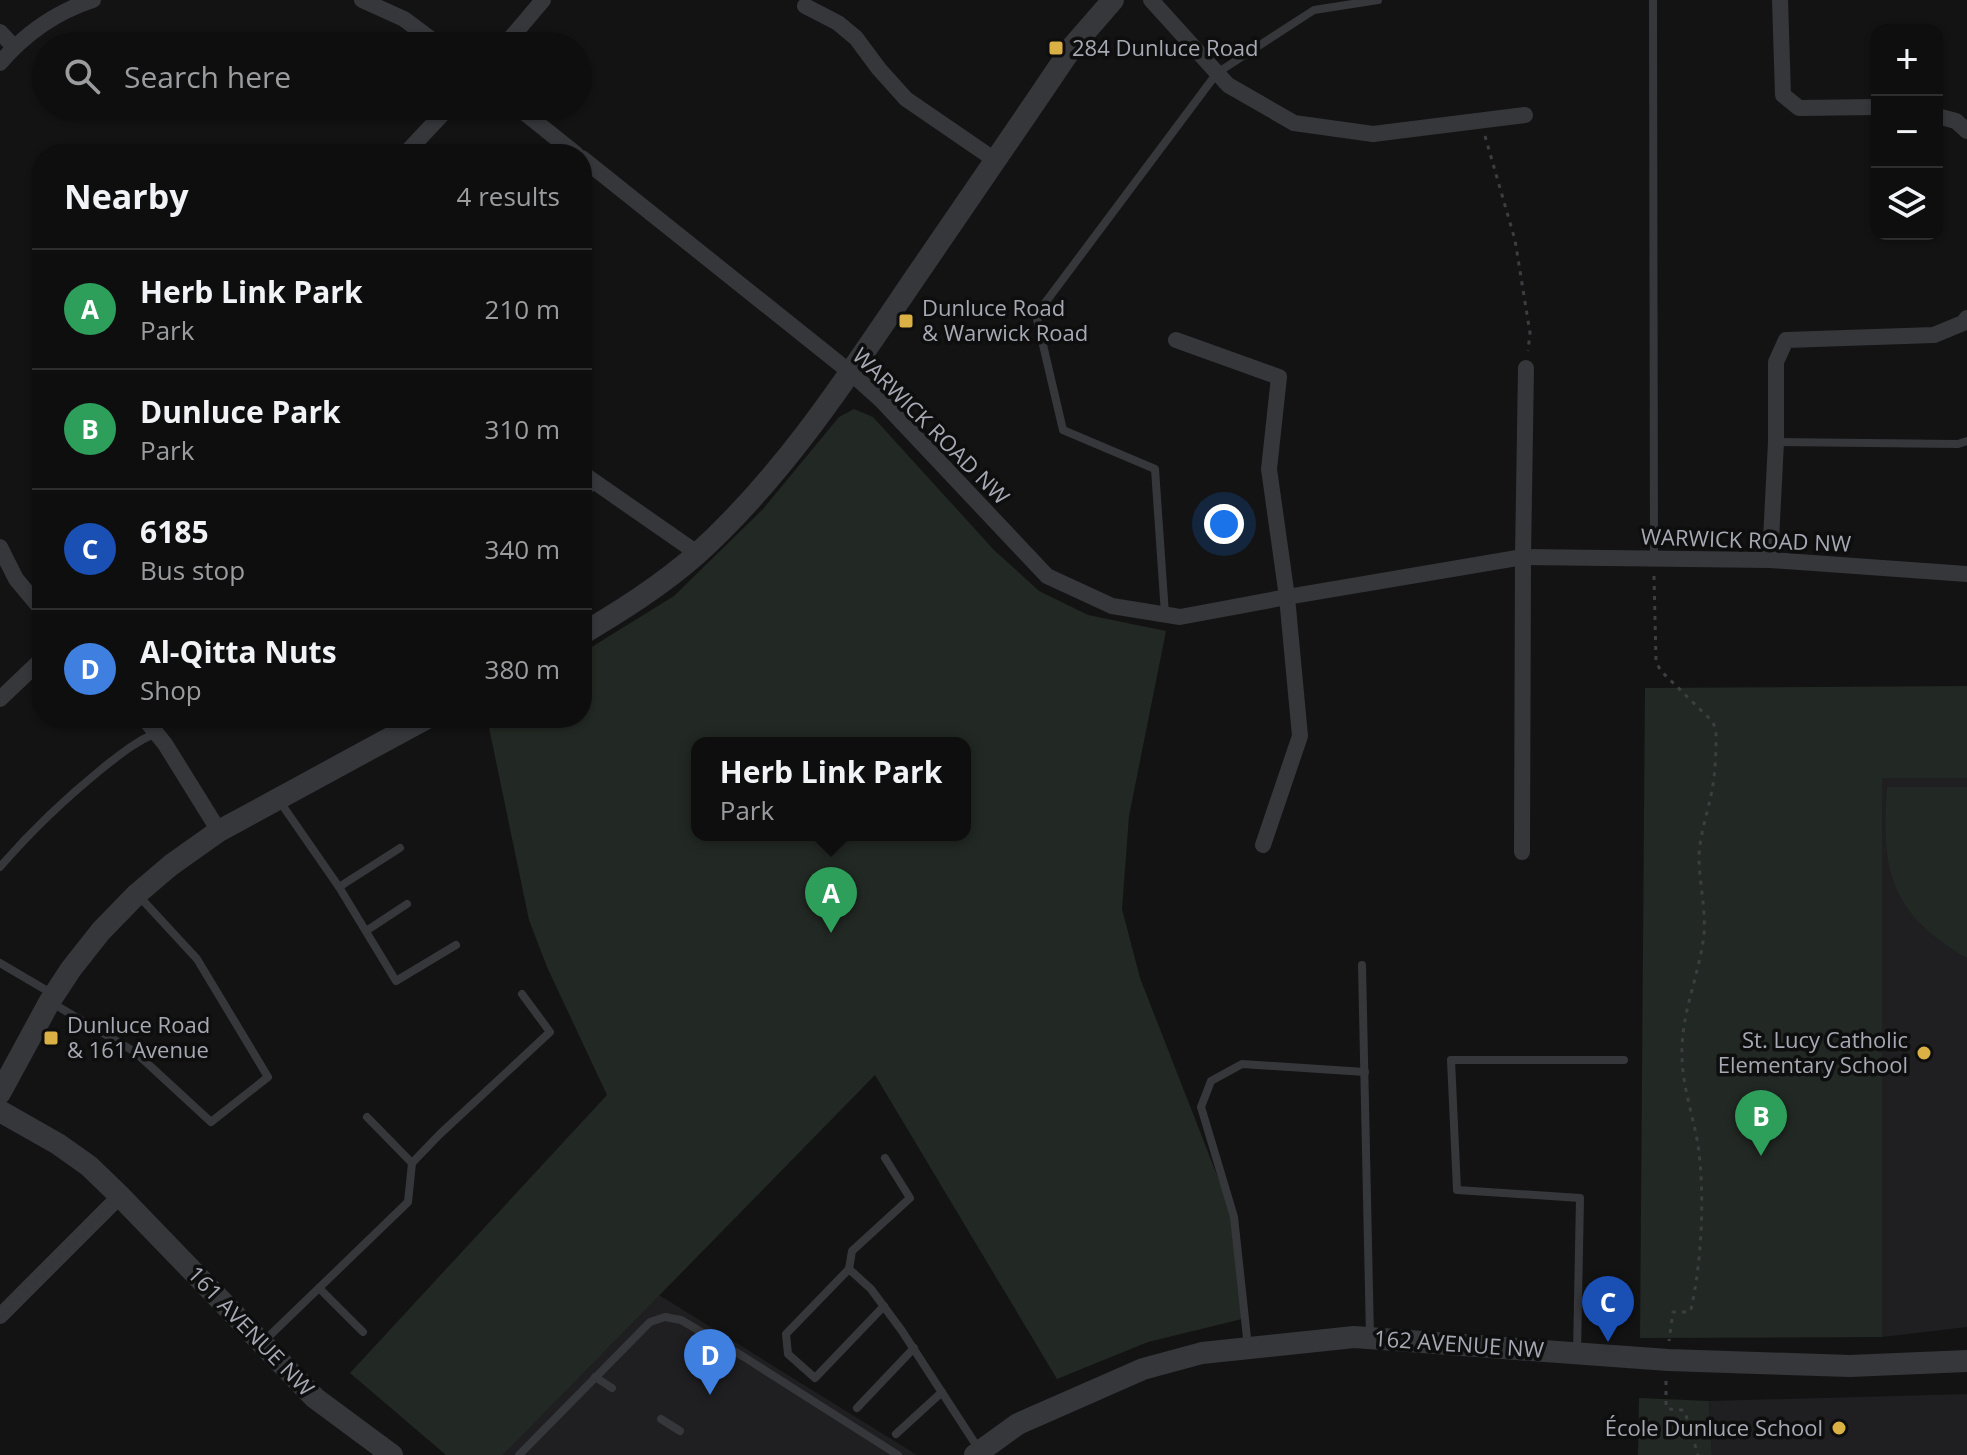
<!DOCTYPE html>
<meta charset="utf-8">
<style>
body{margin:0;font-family:"Open Sans",sans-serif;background:#171718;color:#f1f3f6}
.controls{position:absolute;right:24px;top:24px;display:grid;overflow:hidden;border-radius:16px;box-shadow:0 2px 6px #0004}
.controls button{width:72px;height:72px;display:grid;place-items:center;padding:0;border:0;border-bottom:2px solid #2e2e2f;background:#0e0e0f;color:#f1f3f6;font:40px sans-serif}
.you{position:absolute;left:1224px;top:524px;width:28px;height:28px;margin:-20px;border:6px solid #fff;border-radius:50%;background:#1a73e8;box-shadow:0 0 0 12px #1a73e833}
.badge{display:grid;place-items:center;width:52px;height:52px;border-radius:50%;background:#0b8043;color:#fff;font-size:26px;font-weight:700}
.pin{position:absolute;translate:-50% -66px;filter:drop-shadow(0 2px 4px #0008)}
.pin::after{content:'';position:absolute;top:42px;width:28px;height:24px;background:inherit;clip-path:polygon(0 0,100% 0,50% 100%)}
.popup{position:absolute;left:691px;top:737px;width:280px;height:104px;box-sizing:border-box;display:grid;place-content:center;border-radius:16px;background:#0e0e0f;filter:drop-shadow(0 2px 6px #0005);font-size:26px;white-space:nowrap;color:#9b9c9e}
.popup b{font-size:30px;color:#f1f3f6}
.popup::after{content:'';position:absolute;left:50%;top:100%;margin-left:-16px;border:16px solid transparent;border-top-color:#0e0e0f}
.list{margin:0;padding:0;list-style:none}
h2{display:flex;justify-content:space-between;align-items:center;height:104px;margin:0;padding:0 32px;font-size:34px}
h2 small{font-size:26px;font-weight:400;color:#9b9c9e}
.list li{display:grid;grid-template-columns:52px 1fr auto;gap:24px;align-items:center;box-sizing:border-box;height:120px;padding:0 32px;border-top:2px solid #2e2e2f}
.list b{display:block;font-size:30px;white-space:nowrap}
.list p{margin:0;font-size:26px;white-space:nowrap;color:#9b9c9e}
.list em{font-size:26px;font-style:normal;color:#9b9c9e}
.icon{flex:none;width:44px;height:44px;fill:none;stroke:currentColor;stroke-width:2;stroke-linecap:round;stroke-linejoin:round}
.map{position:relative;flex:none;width:1967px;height:1455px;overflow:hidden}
.search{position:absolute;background:#0e0e0f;box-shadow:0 2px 6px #0004;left:32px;top:32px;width:560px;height:88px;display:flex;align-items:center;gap:20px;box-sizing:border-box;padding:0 28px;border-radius:44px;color:#9b9c9e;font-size:30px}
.panel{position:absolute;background:#0e0e0f;box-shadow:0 2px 6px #0004;left:32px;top:144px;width:560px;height:584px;border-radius:32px}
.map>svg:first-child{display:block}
</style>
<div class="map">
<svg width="1967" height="1455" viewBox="0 0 1967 1455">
<rect width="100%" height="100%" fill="#131314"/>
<g fill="#1f1f21">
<path d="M1882 778H1967V1327L1882 1337Z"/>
<path d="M659 1295 917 1455H503Z"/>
<path d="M1967 1394V1455H1712L1709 1401Z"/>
</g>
<g fill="#222823" fill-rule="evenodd">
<path d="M854 409 873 417 994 550 1039 591 1088 615 1166 631 1129 816 1122 909 1140 978 1231 1211 1246 1318 1148 1342 1057 1379 875 1075 503 1455H446L350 1373 607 1095 547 967 529 920 487 718H582V653L674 596 763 509 839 417ZM697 743H965V835H697Z"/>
<path d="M1967 686V778H1882V1337L1640 1338 1645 688Z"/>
<path d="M1887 787H1967V958C1890 914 1881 871 1887 787Z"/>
<path d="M1639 1398 1709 1401 1712 1455H1638Z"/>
</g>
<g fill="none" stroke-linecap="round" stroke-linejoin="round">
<g stroke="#3c3e42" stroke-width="3" stroke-dasharray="4 6" stroke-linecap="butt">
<path d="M1485 136 1515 240 1530 333 1528 351"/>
<path d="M1654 576 1656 662 1661 671 1712 721 1716 729C1716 749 1716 770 1712 790 1708 812 1700 833 1699 856 1699 882 1706 908 1704 935 1699 976 1681 1013 1682 1055 1682 1085 1693 1115 1698 1145 1705 1194 1702 1261 1691 1309L1689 1312H1673L1669 1341"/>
<path d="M1666 1381V1407L1668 1409 1682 1410 1685 1412 1698 1455"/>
</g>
<g stroke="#36373b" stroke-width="8">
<path d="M1653 0 1654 558"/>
<path d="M1777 442 1958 444 1967 441"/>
<path d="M582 496 596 483"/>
<path d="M1165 614 1155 469 1063 430 1036 315 1217 73 1314 10 1378 0"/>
<path d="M278 799 339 887 396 981 456 945"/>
<path d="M0 867C31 831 67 797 104 767 122 753 135 742 156 733"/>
<path d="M339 887 400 848"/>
<path d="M366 931 407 904"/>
<path d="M0 963 51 993"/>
<path d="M1362 965 1370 1337"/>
<path d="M52 1003 135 1052 211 1122 268 1077 197 959 137 894"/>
<path d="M367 1117 412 1163"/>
<path d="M885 1158 910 1198 852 1251 849 1269 871 1289 902 1331 980 1451"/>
<path d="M849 1269 786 1334 788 1354 815 1378 884 1306"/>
<path d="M319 1288 363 1332"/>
<path d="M262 1343 408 1202 412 1163 440 1134 550 1032 522 994"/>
<path d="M1248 1347 1234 1217 1201 1107 1211 1081 1242 1064 1365 1072"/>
<path d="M1577 1352 1580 1198 1457 1190 1451 1060H1624"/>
<path d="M595 1377 612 1388"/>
<path d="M857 1408 914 1348"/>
<path d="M661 1419 680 1431"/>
<path d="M896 1434 942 1392"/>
<path d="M519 1455 650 1322 665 1317 681 1320 744 1357 898 1455"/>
</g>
<g stroke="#36373b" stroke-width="16">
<path d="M362 0 404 19 440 46"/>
<path d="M1151 0 1228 85 1294 123 1373 134 1525 115"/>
<path d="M1780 0 1783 95 1799 108 1877 107"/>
<path d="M805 6 838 23 856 38 879 69 906 99 995 160"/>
<path d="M0 32 14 47"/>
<path d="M504 46 543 0"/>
<path d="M0 63C25 34 56 12 93 0"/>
<path d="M516 106 576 154"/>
<path d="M1937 116 1956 121 1967 131"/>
<path d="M405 154 450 106"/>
<path d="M582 158 851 373 881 400 1047 576 1112 606 1180 617 1287 597 1523 557 1770 560 1967 574"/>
<path d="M1176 340 1279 377 1269 469 1287 597 1300 736 1263 845"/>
<path d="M582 473 697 553"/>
<path d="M0 547 16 579 42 610"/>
<path d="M1770 560 1776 442V362L1786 340 1934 335 1963 323 1967 318"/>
<path d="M0 699 42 659"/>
<path d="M144 718 165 744 219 831"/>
<path d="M1522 852 1523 557 1526 368"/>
<path d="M0 1316 120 1196"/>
</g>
<g stroke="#36373b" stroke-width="22">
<path d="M582 634C622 610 662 585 697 554 783 476 847 378 912 282 966 203 1020 125 1073 46L1113 0"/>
<path d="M0 1093 50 1001 71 969 101 931 137 894 171 865 219 831 427 718"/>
<path d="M0 1111 58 1144 89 1166 120 1196 315 1398 392 1455"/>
<path d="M975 1455 1018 1424 1143 1369 1202 1353 1354 1337 1668 1360 1850 1366 1967 1361"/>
</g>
</g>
<g fill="#dbb044" stroke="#0e0e0f" stroke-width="3">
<rect x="1048" y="40" width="16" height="16" rx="4"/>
<rect x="898" y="313" width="16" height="16" rx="4"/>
<rect x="43" y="1030" width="16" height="16" rx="4"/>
<circle cx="1924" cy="1053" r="8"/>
<circle cx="1839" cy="1428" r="8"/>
</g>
<g text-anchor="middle" stroke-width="7" stroke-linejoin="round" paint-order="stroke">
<g font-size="22" fill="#a6a9b3" stroke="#0e0e0f" text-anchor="start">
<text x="1072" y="56">284 Dunluce Road</text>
<text x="922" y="316">Dunluce Road<tspan x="922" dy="25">&amp; Warwick Road</tspan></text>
<text x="67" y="1033">Dunluce Road<tspan x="67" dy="25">&amp; 161 Avenue</tspan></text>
<text x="1908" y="1048" text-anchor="end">St. Lucy Catholic<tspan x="1908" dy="25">Elementary School</tspan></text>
<text x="1823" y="1436" text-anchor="end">École Dunluce School</text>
</g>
<g font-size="22" fill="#a6a9b3" stroke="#0e0e0f">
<text transform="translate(931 426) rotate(45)" y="8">WARWICK ROAD NW</text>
<text transform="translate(1746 540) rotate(2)" y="8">WARWICK ROAD NW</text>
<text transform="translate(251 1331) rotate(46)" y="8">161 AVENUE NW</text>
<text transform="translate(1459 1344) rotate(4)" y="8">162 AVENUE NW</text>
</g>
</g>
</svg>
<div class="controls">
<button>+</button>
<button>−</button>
<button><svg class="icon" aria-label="layers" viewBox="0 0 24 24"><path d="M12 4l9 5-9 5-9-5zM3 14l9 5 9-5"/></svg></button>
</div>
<div class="you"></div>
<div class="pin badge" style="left:831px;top:933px;background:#2e9e5b">A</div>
<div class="popup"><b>Herb Link Park</b>Park</div>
<div class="pin badge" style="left:1761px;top:1156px;background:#2e9e5b">B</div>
<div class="pin badge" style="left:1608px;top:1342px;background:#1a4fb4">C</div>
<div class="pin badge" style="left:710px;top:1395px;background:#3f7fe0">D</div>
<div class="search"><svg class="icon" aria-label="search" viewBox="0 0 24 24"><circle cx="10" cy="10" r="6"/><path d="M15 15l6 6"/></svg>Search here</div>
<section class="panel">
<h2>Nearby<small>4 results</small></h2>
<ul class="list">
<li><span class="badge" style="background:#2e9e5b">A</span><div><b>Herb Link Park</b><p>Park</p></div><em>210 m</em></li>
<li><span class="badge" style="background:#2e9e5b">B</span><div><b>Dunluce Park</b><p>Park</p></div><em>310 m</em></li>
<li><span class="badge" style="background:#1a4fb4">C</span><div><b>6185</b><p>Bus stop</p></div><em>340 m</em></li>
<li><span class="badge" style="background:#3f7fe0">D</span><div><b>Al-Qitta Nuts</b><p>Shop</p></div><em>380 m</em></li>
</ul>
</section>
</div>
